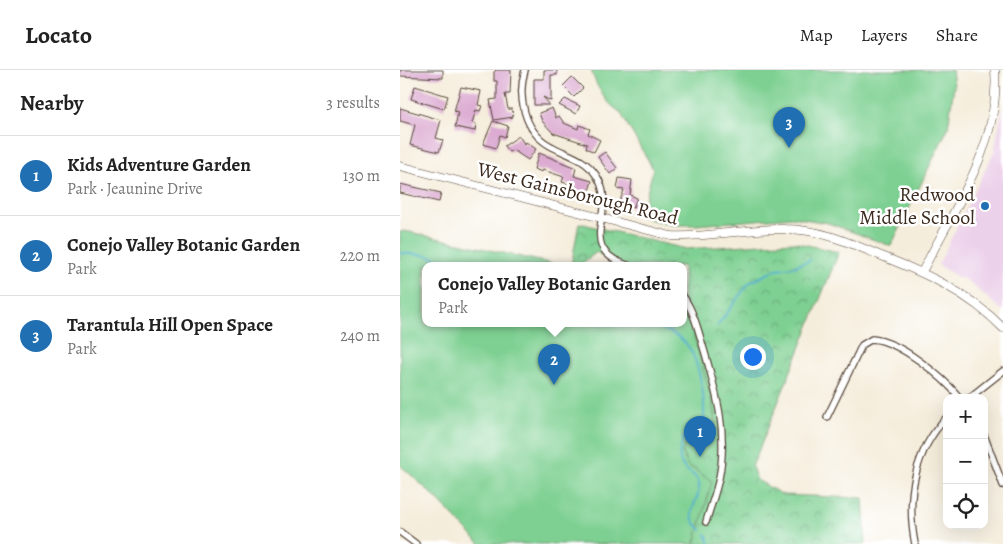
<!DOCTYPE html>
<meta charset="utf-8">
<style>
body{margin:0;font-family:Alegreya,serif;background:#f2f2f2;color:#222}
.controls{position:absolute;right:15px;bottom:15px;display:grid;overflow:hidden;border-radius:10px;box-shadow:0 5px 20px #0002}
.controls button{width:45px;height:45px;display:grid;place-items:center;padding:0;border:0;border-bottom:1px solid #e0e0e0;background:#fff;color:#222;font:25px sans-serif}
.you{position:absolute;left:352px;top:286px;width:18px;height:18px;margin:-12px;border:4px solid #fff;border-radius:50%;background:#1a73e8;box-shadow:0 0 0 8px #1a73e833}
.badge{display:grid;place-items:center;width:32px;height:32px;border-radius:50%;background:#1f6fb2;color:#fff;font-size:16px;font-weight:700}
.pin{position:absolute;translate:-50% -41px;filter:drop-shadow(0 1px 2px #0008)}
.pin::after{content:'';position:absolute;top:26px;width:18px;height:15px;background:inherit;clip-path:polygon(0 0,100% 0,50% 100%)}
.popup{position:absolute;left:22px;top:192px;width:265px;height:65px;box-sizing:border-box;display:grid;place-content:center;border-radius:10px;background:#fff;filter:drop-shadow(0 1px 4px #0005);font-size:16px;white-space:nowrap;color:#767676}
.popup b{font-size:19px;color:#222}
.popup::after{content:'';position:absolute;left:50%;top:100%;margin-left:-10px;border:10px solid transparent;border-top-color:#fff}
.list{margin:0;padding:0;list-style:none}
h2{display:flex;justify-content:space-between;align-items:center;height:65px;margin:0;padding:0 20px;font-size:21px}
h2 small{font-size:16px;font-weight:400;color:#767676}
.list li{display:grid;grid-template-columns:32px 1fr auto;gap:15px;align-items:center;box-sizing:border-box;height:80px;padding:0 20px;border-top:1px solid #e0e0e0}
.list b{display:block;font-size:19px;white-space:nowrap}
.list p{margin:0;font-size:16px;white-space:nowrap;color:#767676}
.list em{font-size:16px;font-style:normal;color:#767676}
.icon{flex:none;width:28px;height:28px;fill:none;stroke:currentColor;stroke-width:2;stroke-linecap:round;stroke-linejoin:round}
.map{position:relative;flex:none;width:603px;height:474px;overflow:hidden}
header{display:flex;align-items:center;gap:30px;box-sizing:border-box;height:70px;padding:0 25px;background:#fff;border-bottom:1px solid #e0e0e0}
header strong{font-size:24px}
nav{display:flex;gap:28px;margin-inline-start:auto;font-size:18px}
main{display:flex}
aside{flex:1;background:#fff}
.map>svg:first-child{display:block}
</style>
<header>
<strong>Locato</strong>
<nav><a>Map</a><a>Layers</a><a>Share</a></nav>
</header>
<main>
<aside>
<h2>Nearby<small>3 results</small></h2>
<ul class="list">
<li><span class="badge">1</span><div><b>Kids Adventure Garden</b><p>Park · Jeaunine Drive</p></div><em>130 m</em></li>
<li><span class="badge">2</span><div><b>Conejo Valley Botanic Garden</b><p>Park</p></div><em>220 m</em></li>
<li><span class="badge">3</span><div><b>Tarantula Hill Open Space</b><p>Park</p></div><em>240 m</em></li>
</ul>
</aside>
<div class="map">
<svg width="603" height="474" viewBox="0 0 603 474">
<defs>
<pattern id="park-crowns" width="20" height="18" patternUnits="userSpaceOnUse" patternTransform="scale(1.25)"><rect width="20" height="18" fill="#7ed092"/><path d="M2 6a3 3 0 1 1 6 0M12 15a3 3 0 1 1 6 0" fill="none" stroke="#68a977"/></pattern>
</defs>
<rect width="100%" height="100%" fill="#fff"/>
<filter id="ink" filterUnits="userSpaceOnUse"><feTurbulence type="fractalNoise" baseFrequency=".02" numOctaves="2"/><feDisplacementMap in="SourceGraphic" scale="10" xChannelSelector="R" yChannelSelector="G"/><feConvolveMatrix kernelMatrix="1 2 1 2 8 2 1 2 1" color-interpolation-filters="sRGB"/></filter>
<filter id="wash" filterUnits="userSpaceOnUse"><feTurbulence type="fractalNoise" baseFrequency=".0096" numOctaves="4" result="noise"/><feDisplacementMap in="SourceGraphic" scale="20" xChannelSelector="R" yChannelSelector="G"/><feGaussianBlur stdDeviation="1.12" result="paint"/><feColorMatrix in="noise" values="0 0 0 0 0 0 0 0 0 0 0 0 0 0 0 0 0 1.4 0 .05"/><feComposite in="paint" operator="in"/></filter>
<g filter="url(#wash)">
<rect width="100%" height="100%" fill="#f5eddb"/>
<path fill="#ecd1ea" d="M603 36V241L565 209 559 208 538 195 594 82Z"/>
<g fill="#7ed092" stroke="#5c7d58">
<path d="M191 0H552L554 16 548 58 491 176 428 153 392 147 297 155H273L245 148 244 135 253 99 220 42C204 32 197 17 191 0Z"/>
<path d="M5 161 162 196H25V254H283V238C306 288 324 356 312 412 308 433 299 453 295 474H80L32 424 0 395V162Z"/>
</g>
<path fill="url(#park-crowns)" stroke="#5c7d58" d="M179 153 286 179 393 172 439 182 352 397 357 410 383 425 463 428 466 474H295L312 411 288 396 282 383 289 364 293 360H317L311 327 291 256 283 238V196H214L197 182 178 196H171Z"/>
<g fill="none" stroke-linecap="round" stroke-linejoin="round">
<g stroke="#49adc9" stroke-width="2">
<path d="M0 183 25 185 63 196"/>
<path d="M247 254C261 257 280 265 288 276 299 291 307 334 303 352L288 356C282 373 272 390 289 402 294 405 298 408 299 413 302 432 280 441 301 460"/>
<path d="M318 255 349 213 377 199 393 197 410 190"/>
<path d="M306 464 310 474"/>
</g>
</g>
<g id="blocks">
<g fill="#dcaad1">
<path d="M0 0H43V8L0 6Z"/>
<path d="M96 0H111L110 24H105L108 39H112L113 47 94 50 90 30 97 29V11H94V2Z"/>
<path d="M144 0H157V5H151V31L143 27 150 35H134V9H144Z"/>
<path d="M172 7 183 18 174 27 163 16Z"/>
<path d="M15 16 48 26 44 39 11 29Z"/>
<path d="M61 17 81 21 78 35 82 36 80 41 76 40 72 53 76 54 75 61 55 57 58 42 54 41Z"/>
<path d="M165 29 180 36 176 44 159 35Z"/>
<path d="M0 38 41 50 36 68 43 70 39 82 10 75 15 55 0 51Z"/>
<path d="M152 38 156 48 159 46 164 53 178 59 179 55 190 59 188 64 200 70 194 82 186 78 187 74 153 63 142 51 139 43Z"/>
<path d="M93 51 108 56 105 67 100 65 96 78 83 74Z"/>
<path d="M119 66 125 75 126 72 136 79 128 90 113 80 109 82 104 76Z"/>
<path d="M205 82 217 98 210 104 198 87Z"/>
<path d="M139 83 176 98 174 106 192 111 188 124 176 121 177 117 162 112 164 107 143 100 142 102 134 99Z"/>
<path d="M219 108 232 110 230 125 237 128 233 138 219 133 224 120 217 119Z"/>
<path d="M0 114 41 123 39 132 0 123Z"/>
</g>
</g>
</g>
<g filter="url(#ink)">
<use href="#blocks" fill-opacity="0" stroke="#57473a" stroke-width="1"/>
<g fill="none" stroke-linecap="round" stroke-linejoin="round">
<g stroke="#57473a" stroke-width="8">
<g id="minor">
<path d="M125 0C117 26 124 61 149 75 166 85 184 87 196 105 221 141 171 178 230 196"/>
<path d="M283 226C295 243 299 264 305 283 317 325 328 364 319 408 316 423 310 438 306 452"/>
<path d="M569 328 603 301"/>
<path d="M427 347 462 275 472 269C500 271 543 307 560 328"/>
<path d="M584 365 603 415"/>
<path d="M0 462 16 474"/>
<path d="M515 474C506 428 514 381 547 347"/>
</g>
</g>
<g stroke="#57473a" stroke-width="9">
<g id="tertiary">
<path d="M0 96 271 166C309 168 346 158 385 159 419 159 448 172 479 185 525 203 568 222 603 258"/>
<path d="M522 202C554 138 601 75 595 0"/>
</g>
</g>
<use href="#minor" stroke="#fff" stroke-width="5.5"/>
<use href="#tertiary" stroke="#fff" stroke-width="8"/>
</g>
</g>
<circle fill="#1f6fb2" stroke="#fff" stroke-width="2" cx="585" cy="136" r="5"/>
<g text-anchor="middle" stroke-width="5" stroke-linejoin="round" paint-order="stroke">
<g font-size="20" fill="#3b2a1e" stroke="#fff">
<text transform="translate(178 123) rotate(14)" y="7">West Gainsborough Road</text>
</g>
<g font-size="20" fill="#3b2a1e" stroke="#fff" text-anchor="end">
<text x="575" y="131">Redwood<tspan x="575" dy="23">Middle School</tspan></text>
</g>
</g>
</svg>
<div class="controls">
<button>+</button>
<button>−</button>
<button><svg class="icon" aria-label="locate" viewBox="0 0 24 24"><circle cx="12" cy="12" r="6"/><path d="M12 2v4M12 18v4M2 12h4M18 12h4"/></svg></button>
</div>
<div class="you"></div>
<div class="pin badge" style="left:300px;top:387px">1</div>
<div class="pin badge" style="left:154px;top:315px">2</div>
<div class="popup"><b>Conejo Valley Botanic Garden</b>Park</div>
<div class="pin badge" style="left:389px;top:78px">3</div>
</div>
</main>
